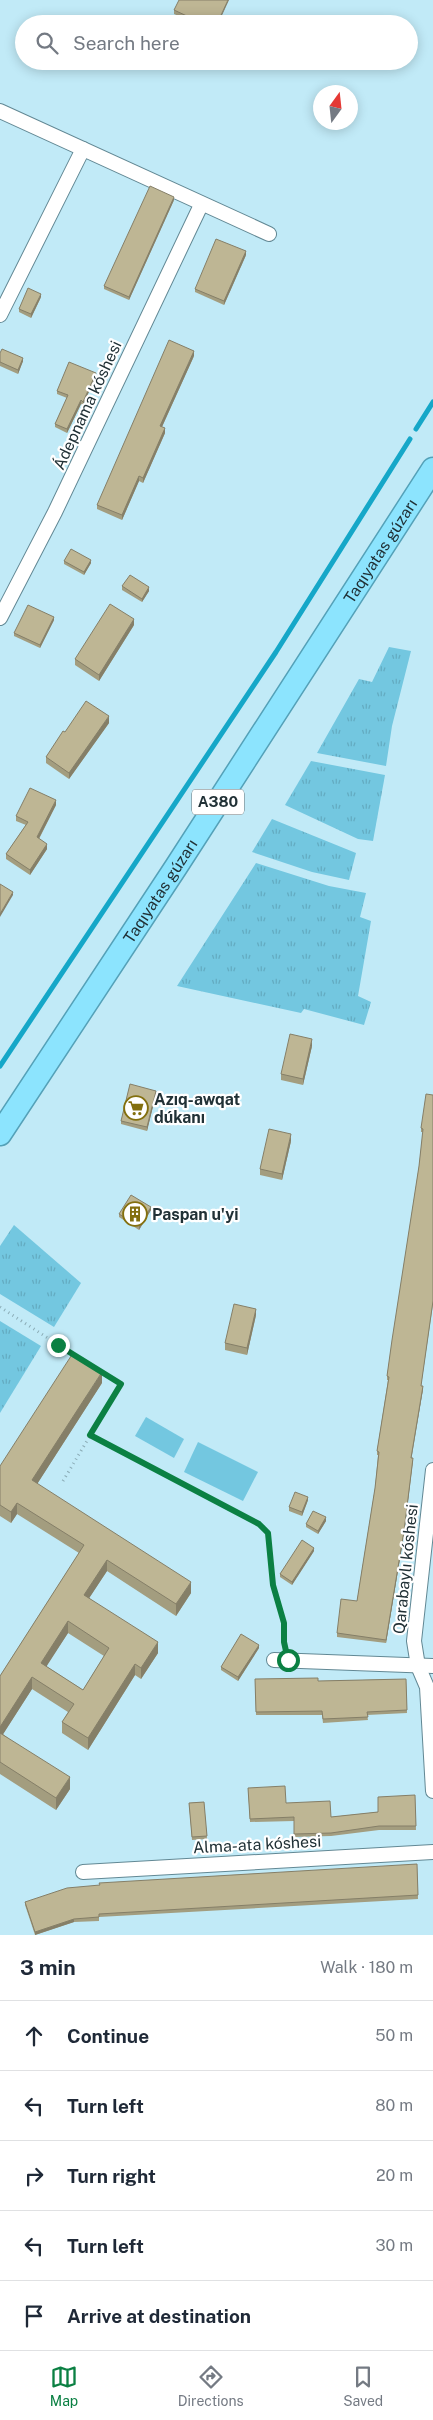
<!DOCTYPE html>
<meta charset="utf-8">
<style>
body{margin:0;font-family:"Public Sans",sans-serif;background:#f2f2f3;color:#1f2937}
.compass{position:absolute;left:313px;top:85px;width:45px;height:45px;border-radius:50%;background:#fff;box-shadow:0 2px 12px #0003;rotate:15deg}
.stop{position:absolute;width:15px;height:15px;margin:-11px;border:4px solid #0b8043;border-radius:50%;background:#fff}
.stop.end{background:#0b8043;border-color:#fff;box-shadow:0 1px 5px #0008}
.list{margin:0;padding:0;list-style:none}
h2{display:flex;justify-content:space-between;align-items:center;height:65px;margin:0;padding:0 20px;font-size:21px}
h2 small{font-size:16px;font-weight:400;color:#747a83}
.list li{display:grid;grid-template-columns:32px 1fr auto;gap:15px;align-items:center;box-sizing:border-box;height:70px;padding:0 20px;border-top:1px solid #e0e1e3}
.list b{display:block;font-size:19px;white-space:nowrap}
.list em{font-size:16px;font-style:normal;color:#747a83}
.icon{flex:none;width:28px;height:28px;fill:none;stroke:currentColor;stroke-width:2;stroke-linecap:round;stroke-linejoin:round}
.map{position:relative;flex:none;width:433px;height:1935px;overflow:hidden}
.search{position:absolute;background:#fff;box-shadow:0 2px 12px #0003;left:15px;right:15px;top:15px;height:55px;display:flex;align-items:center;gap:12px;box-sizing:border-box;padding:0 18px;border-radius:28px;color:#747a83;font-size:19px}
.sheet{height:415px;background:#fff}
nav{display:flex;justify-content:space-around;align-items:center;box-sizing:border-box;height:70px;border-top:1px solid #e0e1e3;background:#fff;font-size:14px;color:#747a83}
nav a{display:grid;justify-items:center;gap:2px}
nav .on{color:#0b8043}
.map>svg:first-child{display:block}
</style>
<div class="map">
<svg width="433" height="1935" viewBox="0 0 433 1935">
<defs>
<pattern id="grass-tufts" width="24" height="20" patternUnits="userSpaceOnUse" patternTransform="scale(1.25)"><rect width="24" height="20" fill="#73c7e0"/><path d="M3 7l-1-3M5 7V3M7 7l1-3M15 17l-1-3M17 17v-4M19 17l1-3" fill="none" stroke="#63abc1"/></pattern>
</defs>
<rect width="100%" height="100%" fill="#c1eaf7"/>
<g fill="url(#grass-tufts)">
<path d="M389 647 411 651 392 726 386 766 317 753 359 679 372 682Z"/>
<path d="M311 761 385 775 373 841 358 839 285 805Z"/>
<path d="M272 819 356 853 349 880 312 872 252 852Z"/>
<path d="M256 863 329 886 366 893 360 917 371 921 358 996 371 1002 364 1025 304 1009 301 1013 177 986Z"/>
<path d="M14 1225 81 1283 54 1327 0 1294V1246Z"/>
<path d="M0 1321 41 1346 0 1413Z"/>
</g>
<g fill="#73c7e0">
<path d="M146 1417 184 1439 174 1458 135 1436Z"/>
<path d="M198 1442 258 1472 243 1501 184 1472Z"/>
</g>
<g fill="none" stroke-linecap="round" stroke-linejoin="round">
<g stroke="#15a7c8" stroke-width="5">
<path d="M416 429 433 402"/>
<path d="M0 1066 276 652 410 439"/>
</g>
<g stroke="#628894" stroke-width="16">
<g id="minor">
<path d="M0 111 269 234"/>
<path d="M0 315 83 149"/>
<path d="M0 618 55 512 201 205"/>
<path d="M433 1470 414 1641 418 1666 427 1687 433 1791"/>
<path d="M274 1660 433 1666"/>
<path d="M83 1872 433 1852"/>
</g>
</g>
<g stroke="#54a1b8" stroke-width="25">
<g id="trunk">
<path id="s1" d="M0 1134 176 867 433 469"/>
</g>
</g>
<g stroke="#8bacb6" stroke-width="3" stroke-dasharray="1 4" stroke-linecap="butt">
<path d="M0 1307 74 1355"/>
<path d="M90 1435 259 1524 268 1533 273 1585 284 1623 285 1647"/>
<path d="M63 1481 121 1384 99 1370"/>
</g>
<use href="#minor" stroke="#fff" stroke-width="14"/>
<use href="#trunk" stroke="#8ce4fe" stroke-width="22"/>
</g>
<g fill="#a39d7f" fill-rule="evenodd">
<path d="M174 10 218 24H197L174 14Z"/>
<path d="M174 200 129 300 104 289V286Z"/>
<path d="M246 255 224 305 195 292V289Z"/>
<path d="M41 297 31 318 19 312V309Z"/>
<path d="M0 353 23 361 18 374 0 366Z"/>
<path d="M194 356 162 427 165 433 143 483 139 481 122 520 97 509V505Z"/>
<path d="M96 376 83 405 81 404 67 433 55 427V424L67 398 57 394V391Z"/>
<path d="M64 561 91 563 84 575 64 564Z"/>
<path d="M122 586 149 591 142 602 122 590Z"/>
<path d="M54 620 40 648 14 636V633Z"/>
<path d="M134 625 99 681 75 665V659Z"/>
<path d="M109 723 69 779 46 763V757L65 732Z"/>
<path d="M56 805 39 839 47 849 30 875 6 859V854L26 825 16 821V816Z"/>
<path d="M312 1046 303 1085 281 1080V1074Z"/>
<path d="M156 1094 147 1131 121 1124V1121Z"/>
<path d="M433 1095V1304L421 1386 423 1389 411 1458 413 1461 404 1534 386 1643 337 1637V1633L357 1601 375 1488 378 1455H377V1451L388 1380H387V1376L419 1166 423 1132H421V1128Z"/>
<path d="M291 1141 282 1180 260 1175V1169Z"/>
<path d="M151 1210 139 1230 119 1217V1214Z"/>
<path d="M256 1315 247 1355 225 1350V1343Z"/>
<path d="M102 1383 37 1484 191 1593 176 1616 107 1571 89 1598 158 1653 141 1679 135 1675 88 1750 62 1733V1722L68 1712 32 1689 3 1734 70 1789 56 1810 0 1774V1676L79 1553 17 1514 11 1523 0 1516V1466ZM68 1633 104 1656 83 1690 46 1666Z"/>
<path d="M308 1500 302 1516 289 1511V1507Z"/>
<path d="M326 1521 318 1534 306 1527V1524Z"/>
<path d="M314 1551 292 1585 280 1577V1574Z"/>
<path d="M259 1648 238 1681 221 1670V1667Z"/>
<path d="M255 1679 318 1681 406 1679 407 1713 367 1715 368 1720 323 1723 322 1715H256Z"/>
<path d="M248 1788 286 1803 331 1817 378 1812 415 1795 416 1830H379L331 1836 294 1837V1821L250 1822Z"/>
<path d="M204 1802 207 1839 192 1840 189 1803Z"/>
<path d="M417 1864 418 1899 99 1917V1921L74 1922 35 1935 25 1905V1902Z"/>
</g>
<g fill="#857f68">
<path d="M228 0H229L218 24H217Z"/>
<path d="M174 197V200L129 300V297Z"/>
<path d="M246 251V255L224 305V301Z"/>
<path d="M41 294V297L31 318V314Z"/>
<path d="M194 351V356L160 431V426Z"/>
<path d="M23 358V361L18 374V370Z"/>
<path d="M96 373V376L83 405V402Z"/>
<path d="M81 400V404L67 433V429Z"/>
<path d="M165 428V433L143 483V478Z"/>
<path d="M139 476V481L122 520V515Z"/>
<path d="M91 560V563L84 575V572Z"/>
<path d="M149 587V591L142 602V599Z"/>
<path d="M54 617V620L40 648V645Z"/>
<path d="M134 619V625L99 681V675Z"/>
<path d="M109 716V723L69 779V773Z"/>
<path d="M56 800V805L37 842V837Z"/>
<path d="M47 844V849L30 875V870Z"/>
<path d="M13 892V895L0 917V914Z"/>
<path d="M312 1039V1046L303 1085V1079Z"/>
<path d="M156 1091V1094L147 1131V1127Z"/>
<path d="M291 1134V1141L282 1180V1174Z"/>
<path d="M151 1207V1210L139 1230V1226Z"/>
<path d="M256 1309V1315L247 1355V1348Z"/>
<path d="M102 1372V1383L32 1492V1480Z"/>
<path d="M423 1386V1389L411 1461V1458Z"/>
<path d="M413 1458 404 1534 386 1643V1640Z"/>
<path d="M308 1497V1500L302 1516V1512Z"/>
<path d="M17 1503V1514L11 1523V1512Z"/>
<path d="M326 1517V1521L318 1534V1531Z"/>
<path d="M314 1548V1551L292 1585V1582Z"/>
<path d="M107 1560V1571L84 1606V1595Z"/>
<path d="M191 1582V1593L176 1616V1604Z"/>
<path d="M68 1621V1633L41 1675V1663Z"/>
<path d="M158 1642V1653L141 1679V1668Z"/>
<path d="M259 1645V1648L238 1681V1677Z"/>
<path d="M135 1664V1675L88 1750V1738Z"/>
<path d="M32 1677V1689L0 1739V1727Z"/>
<path d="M70 1777V1789L56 1810V1798Z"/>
<path d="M74 1919V1922L35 1935V1932Z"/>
</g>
<g fill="#beb694" stroke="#857f68" fill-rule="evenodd">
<path d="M179 0H228L217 24H204L174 10Z"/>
<path d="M150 186 174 197 129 297 104 286Z"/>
<path d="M216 239 246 251 224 301 195 289Z"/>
<path d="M28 288 41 294 31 314 19 309Z"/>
<path d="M169 340 194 351 160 426 165 428 143 478 139 476 122 515 97 505Z"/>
<path d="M2 349 23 358 18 370 0 362V353Z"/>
<path d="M69 362 96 373 83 402 81 400 67 429 55 424 68 395 57 391Z"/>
<path d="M71 549 91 560 84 572 64 561Z"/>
<path d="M130 575 149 587 142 599 122 586Z"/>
<path d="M110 604 134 619 99 675 75 659Z"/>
<path d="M28 605 54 617 40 645 14 633Z"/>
<path d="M86 701 109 716 69 773 46 757 63 731 65 732Z"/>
<path d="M30 788 56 800 37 837 47 844 30 870 6 854 28 822 16 816Z"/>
<path d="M0 884 13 892 0 914Z"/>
<path d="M290 1034 312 1039 303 1079 281 1074Z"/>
<path d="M130 1084 156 1091 147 1127 121 1121Z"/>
<path d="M426 1094 433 1095V1301L421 1386H423L411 1458H413L404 1531 386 1640 337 1633 341 1599 357 1601 375 1488 379 1452 377 1451 389 1377 387 1376 392 1340 419 1166 423 1129 421 1128Z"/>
<path d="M269 1129 291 1134 282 1174 260 1169Z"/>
<path d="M131 1195 151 1207 139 1226 119 1214Z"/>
<path d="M234 1304 256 1309 247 1348 225 1343Z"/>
<path d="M73 1353 102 1372 32 1480 191 1582 176 1604 107 1560 84 1595 158 1642 141 1668 135 1664 88 1738 62 1722 74 1704 32 1677 0 1727V1676L84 1545 17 1503 11 1512 0 1505V1466ZM68 1621 109 1648 83 1690 41 1663Z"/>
<path d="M295 1492 308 1497 302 1512 289 1507Z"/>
<path d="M313 1511 326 1517 318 1531 306 1524Z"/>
<path d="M302 1540 314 1548 292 1582 280 1574Z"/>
<path d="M241 1634 259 1645 238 1677 221 1667Z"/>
<path d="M318 1678V1681L406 1679 407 1710 367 1712 368 1717 323 1719 322 1711 256 1712 255 1679Z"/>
<path d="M0 1733 70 1777 56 1798 0 1762Z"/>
<path d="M285 1786 286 1803 330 1801 331 1817 378 1812V1797L415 1795 416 1826H379L331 1833 294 1834V1817L250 1819 248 1788Z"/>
<path d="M204 1802 207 1836 192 1837 189 1803Z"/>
<path d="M417 1864 418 1895 99 1914V1917L74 1919 35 1932 25 1902 67 1888 100 1885 99 1883Z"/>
</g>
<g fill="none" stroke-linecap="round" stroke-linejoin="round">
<path stroke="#0b8043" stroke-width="6" d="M58 1345 121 1384 90 1435 259 1524 268 1533 273 1585 284 1623V1642L288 1660"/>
</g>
<defs>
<g id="supermarket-ring" transform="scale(1.25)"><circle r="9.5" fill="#fff" stroke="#836f0e" stroke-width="1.5"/><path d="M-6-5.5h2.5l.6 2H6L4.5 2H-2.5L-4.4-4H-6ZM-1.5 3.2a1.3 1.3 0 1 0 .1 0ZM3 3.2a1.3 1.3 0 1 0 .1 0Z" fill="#836f0e"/></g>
<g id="building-ring" transform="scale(1.25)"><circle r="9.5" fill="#fff" stroke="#836f0e" stroke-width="1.5"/><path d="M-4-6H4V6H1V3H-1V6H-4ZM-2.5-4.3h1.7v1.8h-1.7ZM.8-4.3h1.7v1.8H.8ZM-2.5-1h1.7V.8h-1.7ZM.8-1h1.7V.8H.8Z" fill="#836f0e"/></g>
</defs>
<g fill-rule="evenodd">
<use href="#supermarket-ring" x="136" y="1108"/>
<use href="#building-ring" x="135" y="1214"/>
</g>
<g text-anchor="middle" stroke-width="4.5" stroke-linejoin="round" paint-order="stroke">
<rect fill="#fff" stroke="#646f72" stroke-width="1" x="192" y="789.5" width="52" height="25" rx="4"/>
<g font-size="15" font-weight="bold" fill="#213136">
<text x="218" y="807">A380</text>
</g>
<g font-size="16" fill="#213136" stroke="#fff">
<text transform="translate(87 405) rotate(-65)" y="6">Ádepnama kóshesi</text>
<text dy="6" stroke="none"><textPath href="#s1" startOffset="696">Taqıyatas gúzarı</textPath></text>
<text dy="6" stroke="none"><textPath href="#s1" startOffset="291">Taqıyatas gúzarı</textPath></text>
<text transform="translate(405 1569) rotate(-84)" y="6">Qarabaylı kóshesi</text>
<text transform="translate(257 1844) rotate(-3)" y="6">Alma-ata kóshesi</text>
</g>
<g font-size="16" font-weight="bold" fill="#213136" stroke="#fff" text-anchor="start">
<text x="154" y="1105">Azıq-awqat<tspan x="154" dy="18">dúkanı</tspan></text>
<text x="152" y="1220">Paspan u'yi</text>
</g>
</g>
</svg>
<svg class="compass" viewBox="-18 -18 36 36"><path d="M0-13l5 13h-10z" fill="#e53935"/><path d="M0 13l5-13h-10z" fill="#747a83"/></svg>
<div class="stop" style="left:288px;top:1660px"></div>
<div class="stop end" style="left:58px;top:1345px"></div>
<div class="search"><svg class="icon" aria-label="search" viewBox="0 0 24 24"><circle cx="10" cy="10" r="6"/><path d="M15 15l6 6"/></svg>Search here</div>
</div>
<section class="sheet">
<h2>3 min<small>Walk · 180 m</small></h2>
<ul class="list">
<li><svg class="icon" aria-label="ahead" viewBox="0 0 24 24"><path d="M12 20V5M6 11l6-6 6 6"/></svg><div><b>Continue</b></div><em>50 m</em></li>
<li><svg class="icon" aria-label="left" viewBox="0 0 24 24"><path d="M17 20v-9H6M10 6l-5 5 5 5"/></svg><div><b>Turn left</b></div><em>80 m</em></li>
<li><svg class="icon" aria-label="right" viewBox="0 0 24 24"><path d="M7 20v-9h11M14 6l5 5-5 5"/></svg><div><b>Turn right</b></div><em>20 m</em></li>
<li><svg class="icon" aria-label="left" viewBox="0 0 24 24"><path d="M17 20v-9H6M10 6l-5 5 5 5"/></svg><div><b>Turn left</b></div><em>30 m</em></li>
<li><svg class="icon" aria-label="arrive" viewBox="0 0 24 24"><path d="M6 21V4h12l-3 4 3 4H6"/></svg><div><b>Arrive at destination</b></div></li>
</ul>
</section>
<nav>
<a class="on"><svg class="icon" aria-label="map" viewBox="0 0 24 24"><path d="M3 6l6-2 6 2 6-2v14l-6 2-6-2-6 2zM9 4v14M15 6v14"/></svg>Map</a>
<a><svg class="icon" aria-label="directions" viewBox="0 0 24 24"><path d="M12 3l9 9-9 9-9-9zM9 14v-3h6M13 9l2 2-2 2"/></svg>Directions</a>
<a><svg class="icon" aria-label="saved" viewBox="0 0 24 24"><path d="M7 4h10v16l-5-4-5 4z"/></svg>Saved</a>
</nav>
